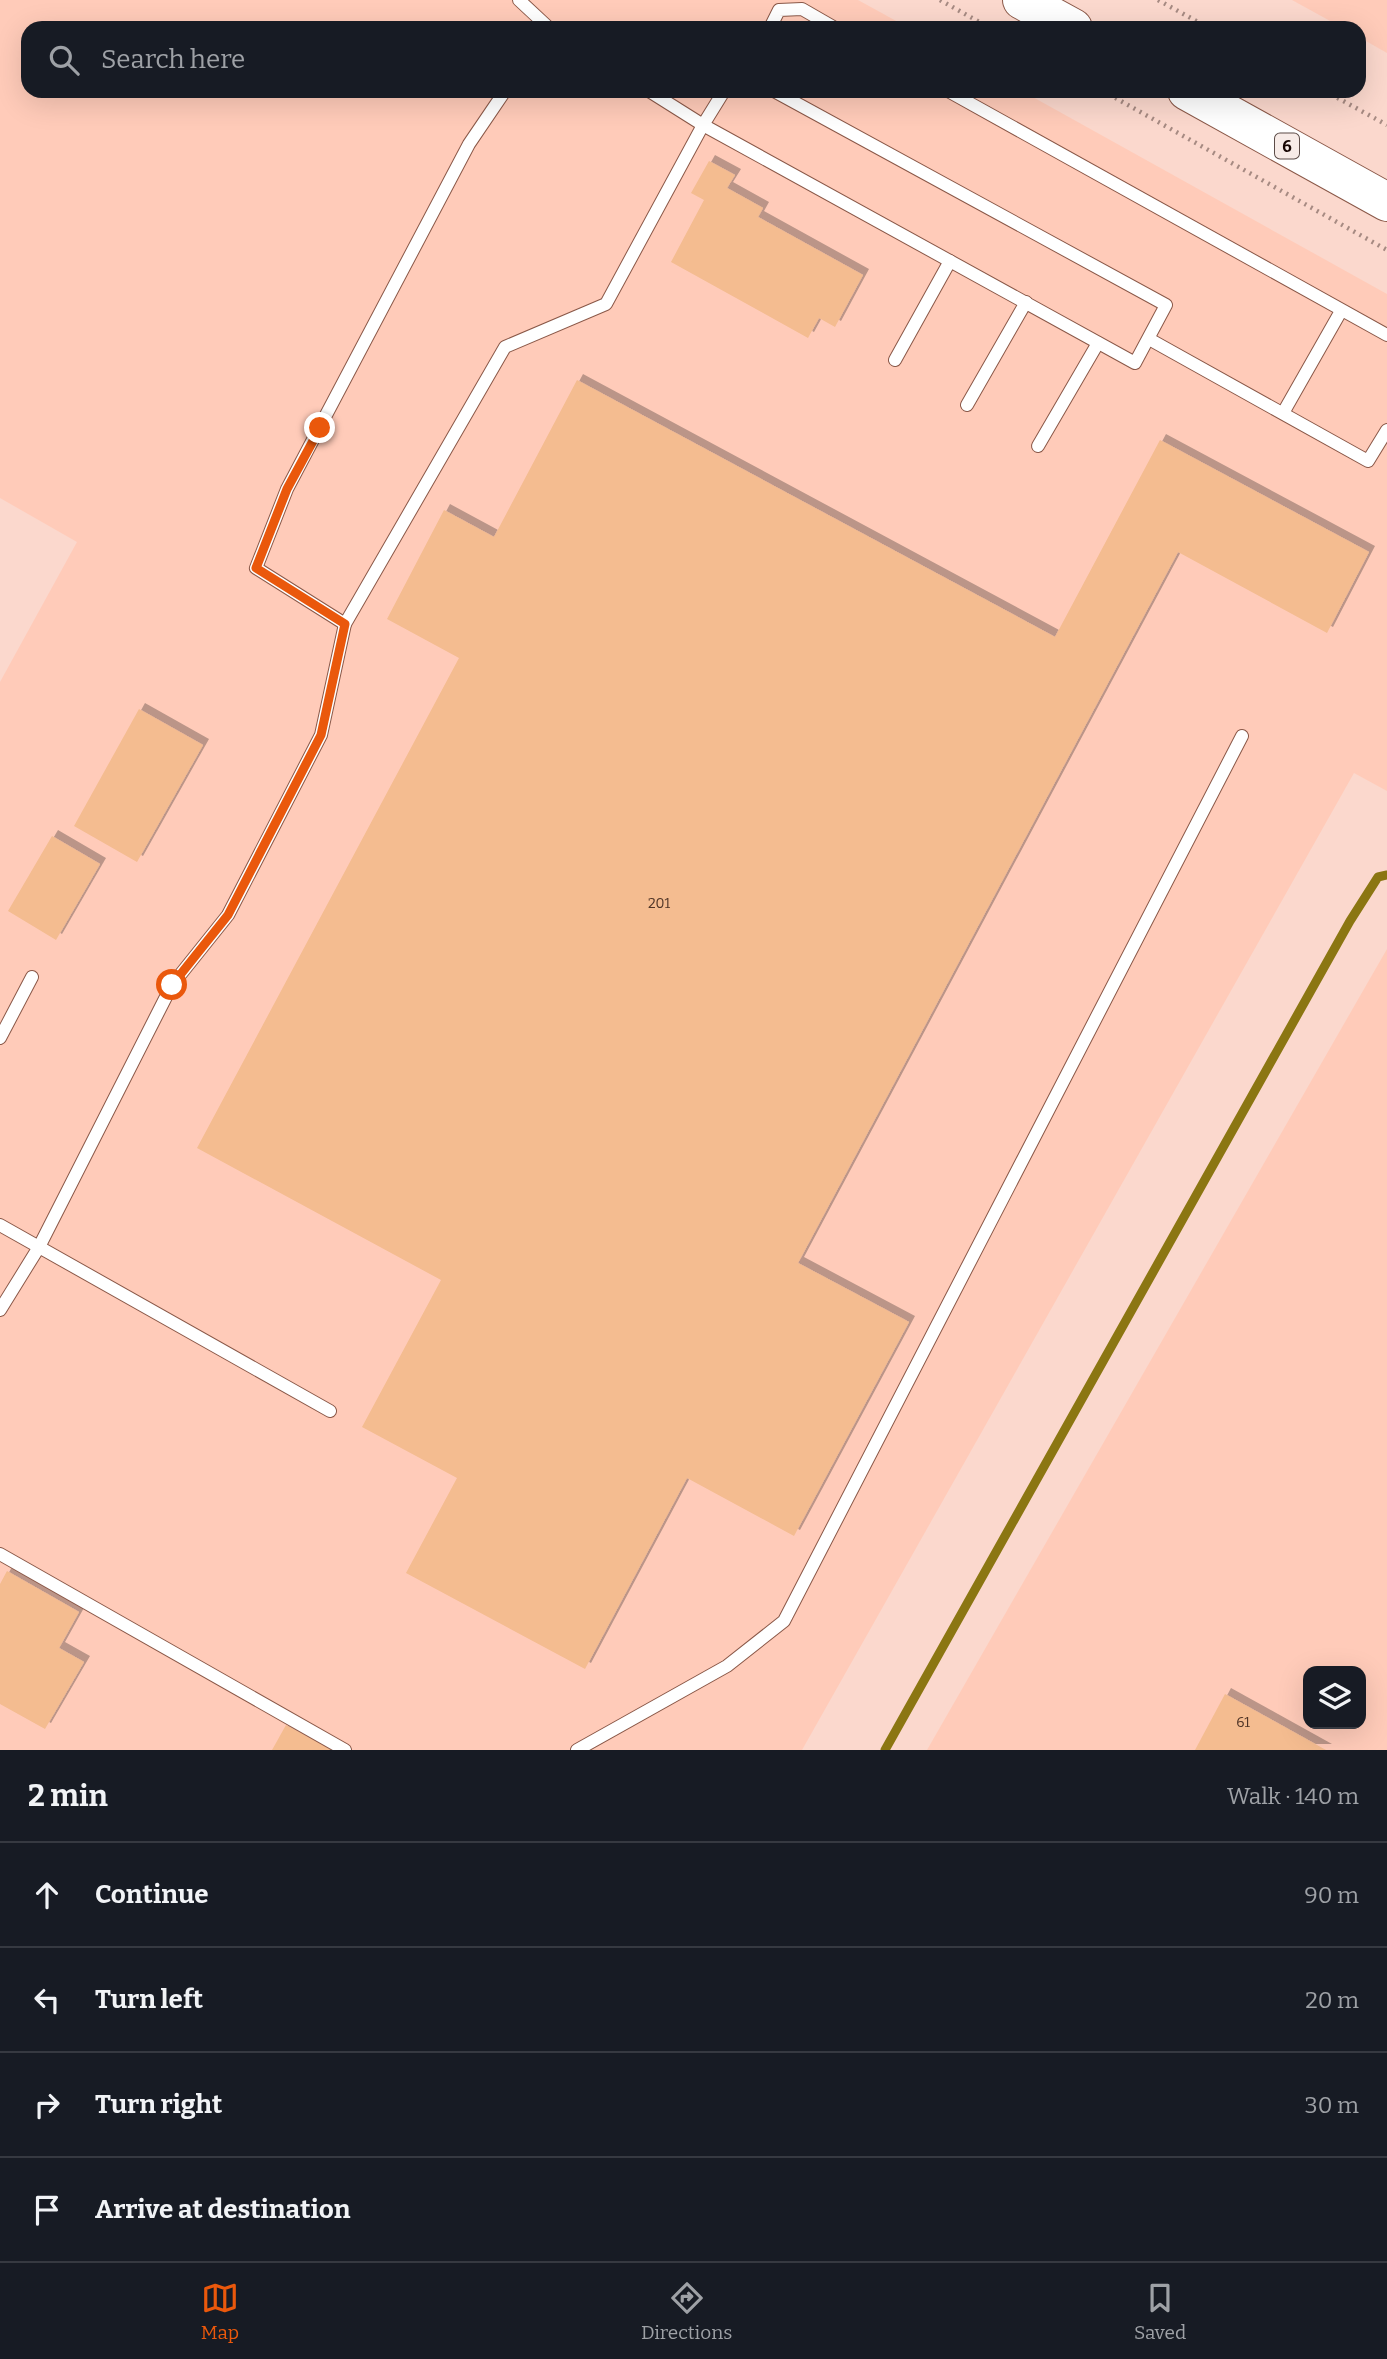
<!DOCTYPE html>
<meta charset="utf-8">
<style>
body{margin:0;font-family:Bitter,serif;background:#242831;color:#f1f3f6}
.controls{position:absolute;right:21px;bottom:21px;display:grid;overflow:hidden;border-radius:14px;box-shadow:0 7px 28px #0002}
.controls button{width:63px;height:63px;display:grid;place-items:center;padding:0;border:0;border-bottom:2px solid #363941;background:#171b24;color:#f1f3f6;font:35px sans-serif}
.stop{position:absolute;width:21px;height:21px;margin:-16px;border:5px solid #ea580c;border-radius:50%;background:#fff}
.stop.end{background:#ea580c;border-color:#fff;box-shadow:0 2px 7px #0008}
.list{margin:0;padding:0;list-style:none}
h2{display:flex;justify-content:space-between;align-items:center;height:91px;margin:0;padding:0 28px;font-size:30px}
h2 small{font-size:23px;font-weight:400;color:#9ea1a6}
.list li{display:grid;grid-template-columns:46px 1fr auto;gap:21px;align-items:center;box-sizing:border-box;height:105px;padding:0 28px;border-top:2px solid #363941}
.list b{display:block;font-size:26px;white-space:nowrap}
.list em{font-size:23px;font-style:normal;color:#9ea1a6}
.icon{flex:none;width:38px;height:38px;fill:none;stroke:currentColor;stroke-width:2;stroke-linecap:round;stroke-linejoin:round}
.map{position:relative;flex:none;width:1387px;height:1750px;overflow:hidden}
.search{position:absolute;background:#171b24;box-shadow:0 7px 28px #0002;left:21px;right:21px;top:21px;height:77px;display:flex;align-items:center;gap:18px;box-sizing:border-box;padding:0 24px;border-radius:21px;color:#9ea1a6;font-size:26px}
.sheet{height:511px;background:#171b24}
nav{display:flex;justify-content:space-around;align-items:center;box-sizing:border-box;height:98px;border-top:2px solid #363941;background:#171b24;font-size:19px;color:#9ea1a6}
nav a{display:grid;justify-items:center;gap:4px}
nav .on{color:#ea580c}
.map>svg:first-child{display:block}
</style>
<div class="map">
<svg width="1387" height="1750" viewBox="0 0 1387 1750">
<defs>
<filter id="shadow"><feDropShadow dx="6" dy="-6" stdDeviation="0" flood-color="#0004"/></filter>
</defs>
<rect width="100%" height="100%" fill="#fbd8cd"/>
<g fill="#ffcbb9" fill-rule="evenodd">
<path d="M0 0H858L909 28H28V91H1022L1387 294V791L1354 773 802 1750H0V682L77 542 0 498Z"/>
<path d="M1292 0H1387V53L1359 37V28H1343Z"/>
<path d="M1387 949V1750H927ZM1308 1671H1361V1724H1308Z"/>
</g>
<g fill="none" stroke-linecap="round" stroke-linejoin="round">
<path stroke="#8b7612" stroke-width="9" d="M885 1750 1350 921 1378 877 1387 875"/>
</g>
<g fill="#f4bc90" filter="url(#shadow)">
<path d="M709 161 735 175 727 188 763 208 758 217 863 275 835 327 819 318 808 338 671 262 704 200 691 193Z"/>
<path d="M577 380 1055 637 1160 440 1369 552 1327 633 1178 552 798 1263 909 1322 794 1536 687 1478 585 1669 406 1573 457 1478 362 1427 441 1280 197 1148 459 658 387 619 444 510 494 537Z"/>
<path d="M139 709 203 745 137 862 74 826Z"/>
<path d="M52 836 100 864 56 940 8 911Z"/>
<path d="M7 1571 79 1612 59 1648 84 1662 45 1729 0 1704V1584Z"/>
<path d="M1225 1694 1326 1750H1195Z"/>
<path d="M286 1725 332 1750H272Z"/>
</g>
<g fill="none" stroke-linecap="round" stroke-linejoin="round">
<g stroke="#8a5848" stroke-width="14">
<g id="lane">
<path d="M519 0 549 28"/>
<path d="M770 28 779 10 802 9 835 28"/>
<path d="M505 91 469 144 287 489 256 568 345 624 505 347 606 304 703 125 724 91"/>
<path d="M649 91 703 125 1135 363 1166 305 774 91"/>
<path d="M948 91 1387 335"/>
<path d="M1149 339 1368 461 1387 430"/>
<path d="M895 360 950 261"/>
<path d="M967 405 1026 302"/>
<path d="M1283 413 1341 311"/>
<path d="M1038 446 1098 343"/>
<path d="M0 1038 32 977"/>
<path d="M0 1225 330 1411"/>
<path d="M0 1310 39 1247 172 985 228 915 321 735 345 624"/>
<path d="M0 1554 345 1750"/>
<path d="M577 1750 727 1666 784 1621 1242 736"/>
</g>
</g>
<g stroke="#8a5848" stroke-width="40">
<g id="primary">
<path d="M1022 0 1073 28"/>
<path d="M1187 91 1387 202"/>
</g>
</g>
<g stroke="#a68a82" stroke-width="4.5" stroke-dasharray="2 5" stroke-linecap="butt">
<path d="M940 0 990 28"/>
<path d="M1158 0 1209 28"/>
<path d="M1103 91 1387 250"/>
<path d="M1325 91 1387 125"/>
</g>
<use href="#lane" stroke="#fff" stroke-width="12"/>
<use href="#primary" stroke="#fff" stroke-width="38"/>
</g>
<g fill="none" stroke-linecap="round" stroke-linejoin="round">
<path stroke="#ea580c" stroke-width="9" d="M172 985 228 915 321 735 345 624 256 568 287 489 320 428"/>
</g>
<g text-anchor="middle" stroke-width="5" stroke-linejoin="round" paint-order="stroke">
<g font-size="14" fill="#4f3426">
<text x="659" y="908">201</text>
<text x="1243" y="1727">61</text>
</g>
<rect fill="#f7ebe7" stroke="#5b4b47" stroke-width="2" x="1275" y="133.5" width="24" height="25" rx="5"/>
<g font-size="16" font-weight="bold" fill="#180603">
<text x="1287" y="152">6</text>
</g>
</g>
</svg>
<div class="controls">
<button><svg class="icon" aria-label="layers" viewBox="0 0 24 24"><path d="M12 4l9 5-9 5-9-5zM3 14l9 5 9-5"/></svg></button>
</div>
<div class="stop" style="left:172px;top:985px"></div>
<div class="stop end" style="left:320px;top:428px"></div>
<div class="search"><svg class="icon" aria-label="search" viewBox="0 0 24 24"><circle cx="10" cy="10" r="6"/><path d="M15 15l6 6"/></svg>Search here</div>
</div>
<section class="sheet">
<h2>2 min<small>Walk · 140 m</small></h2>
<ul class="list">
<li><svg class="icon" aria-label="ahead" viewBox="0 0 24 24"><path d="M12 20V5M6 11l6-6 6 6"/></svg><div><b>Continue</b></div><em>90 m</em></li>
<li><svg class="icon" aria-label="left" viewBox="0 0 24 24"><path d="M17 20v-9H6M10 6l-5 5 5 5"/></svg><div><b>Turn left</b></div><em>20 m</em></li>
<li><svg class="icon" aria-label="right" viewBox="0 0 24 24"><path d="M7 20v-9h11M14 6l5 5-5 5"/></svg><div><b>Turn right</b></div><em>30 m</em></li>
<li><svg class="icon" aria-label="arrive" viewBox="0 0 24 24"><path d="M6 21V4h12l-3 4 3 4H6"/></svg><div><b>Arrive at destination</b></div></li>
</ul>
</section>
<nav>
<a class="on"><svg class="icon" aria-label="map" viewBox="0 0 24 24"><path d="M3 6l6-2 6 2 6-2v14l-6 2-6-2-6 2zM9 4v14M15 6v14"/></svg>Map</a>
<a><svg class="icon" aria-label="directions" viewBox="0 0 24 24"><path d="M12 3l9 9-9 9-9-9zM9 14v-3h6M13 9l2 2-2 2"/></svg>Directions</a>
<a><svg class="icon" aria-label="saved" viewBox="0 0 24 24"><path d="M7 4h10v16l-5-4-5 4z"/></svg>Saved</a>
</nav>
